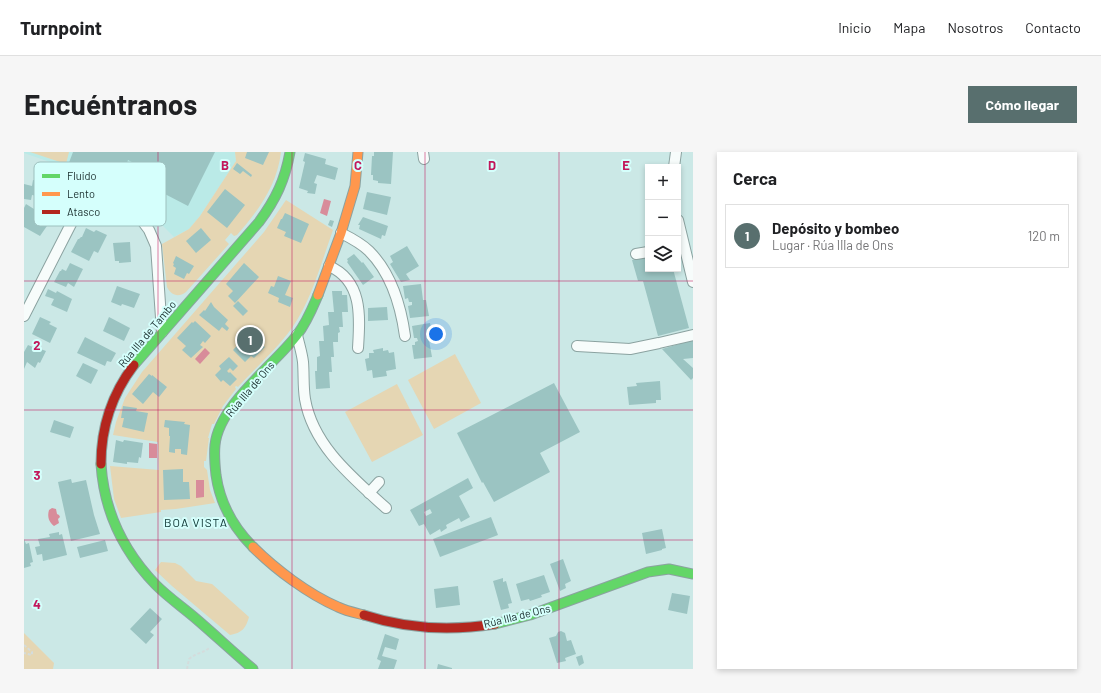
<!DOCTYPE html>
<html lang="es">
<meta charset="utf-8">
<style>
body{margin:0;font-family:Barlow,sans-serif;background:#f6f6f6;color:#202124}
.controls{position:absolute;right:12px;top:12px;display:grid;overflow:hidden;border-radius:0px;box-shadow:0 2px 6px #0003}
.controls button{width:36px;height:36px;display:grid;place-items:center;padding:0;border:0;border-bottom:1px solid #e0e0e0;background:#fff;color:#202124;font:20px sans-serif}
.you{position:absolute;left:412px;top:182px;width:14px;height:14px;margin:-10px;border:3px solid #fff;border-radius:50%;background:#1a73e8;box-shadow:0 0 0 6px #1a73e833}
.badge{display:grid;place-items:center;width:26px;height:26px;border-radius:50%;background:#586f6e;color:#fff;font-size:13px;font-weight:700}
.pin{position:absolute;translate:-50% -50%;border:2px solid #fff;box-shadow:0 1px 4px #0006}
.list{margin:0;padding:0;list-style:none}
h2{display:flex;justify-content:space-between;align-items:center;height:52px;margin:0;padding:0 16px;font-size:17px}
h2 small{font-size:13px;font-weight:400;color:#757577}
.list li{display:grid;grid-template-columns:26px 1fr auto;gap:12px;align-items:center;box-sizing:border-box;height:64px;margin:0 8px 8px;padding:0 8px;border:1px solid #e0e0e0;border-radius:0px}
.list b{display:block;font-size:15px;white-space:nowrap}
.list p{margin:0;font-size:13px;white-space:nowrap;color:#757577}
.list em{font-size:13px;font-style:normal;color:#757577}
.icon{flex:none;width:22px;height:22px;fill:none;stroke:currentColor;stroke-width:2;stroke-linecap:round;stroke-linejoin:round}
.map{position:relative;flex:none;width:669px;height:517px;overflow:hidden;border-radius:0px}
header{display:flex;align-items:center;gap:24px;box-sizing:border-box;height:56px;padding:0 20px;background:#fff;border-bottom:1px solid #e0e0e0}
header strong{font-size:19px}
nav{display:flex;gap:22px;margin-inline-start:auto;font-size:14px}
.intro{display:flex;align-items:center;justify-content:space-between;box-sizing:border-box;height:96px;padding:0 24px}
h1{margin:0;font-size:28px}
.button{padding:10px 18px;border-radius:0px;background:#586f6e;color:#fff;font-size:14px;font-weight:700}
main{display:flex;gap:24px;padding:0 24px}
aside{flex:1;background:#fff;border-radius:0px;box-shadow:0 2px 6px #0003}
.map>svg:first-child{display:block}
</style>
<header>
<strong>Turnpoint</strong>
<nav><a>Inicio</a><a>Mapa</a><a>Nosotros</a><a>Contacto</a></nav>
</header>
<div class="intro"><h1>Encuéntranos</h1><a class="button">Cómo llegar</a></div>
<main>
<div class="map">
<svg width="669" height="517" viewBox="0 0 669 517">
<rect width="100%" height="100%" fill="#cbe8e6"/>
<path fill="#baeae7" d="M0 0H211L212 9 176 64 165 77 150 85 134 69 123 55 95 34 0 1Z"/>
<g fill="#e5d6b3">
<path d="M6 0H45L42 12Z"/>
<path d="M211 0H257C253 34 234 59 213 83L210 84 207 81 201 88 205 92 162 140C154 146 147 143 143 135L138 92 165 77 176 64 212 9Z"/>
<path d="M262 48 309 78C297 111 288 147 268 176 252 198 232 215 214 235L212 234 211 235 212 237 199 254 190 272H188L184 286H185L182 309H180V315L183 318 186 338 191 351 152 357 137 358V360L97 366 90 347 86 314 135 318 134 290 89 283 92 270 101 246 118 220 240 80Z"/>
<path d="M431 202 457 251 410 277 384 228Z"/>
<path d="M373 232 399 283 348 310 321 260Z"/>
<path d="M137 410 151 411 157 414 172 429 188 432 225 465C222 476 218 481 206 483L148 434 131 418Z"/>
<path d="M0 481 30 511 29 517H0Z"/>
</g>
<g fill="#d88c9a">
<path d="M300 47 307 49 303 64 296 61Z"/>
<path d="M181 196 186 201 176 212 171 207Z"/>
<path d="M125 291 133 292V306H125Z"/>
<path d="M172 328H180V345L172 346Z"/>
<path d="M28 356 32 357 33 362 35 363 36 365 34 367 35 371 30 374C25 370 23 365 25 358Z"/>
</g>
<g fill="#9bc4c2" fill-rule="evenodd">
<path d="M49 0H191L164 54 137 40 135 44 129 42 126 47 112 40 123 18 104 8 95 34 43 16Z"/>
<path d="M223 0H245L239 13 221 6Z"/>
<path d="M350 0H369L367 32 354 31V29L349 28V23H347L348 4H350Z"/>
<path d="M281 1 302 7 301 12 314 16 311 28 293 23 290 31 293 32 291 42 283 41 284 39 275 36 281 10 279 9Z"/>
<path d="M213 11 228 23 227 25 219 19 216 22 209 17Z"/>
<path d="M9 28 42 35 38 49 8 43 7 48 0 47V32L8 34Z"/>
<path d="M201 37 221 53 203 76 183 60Z"/>
<path d="M343 40 367 45 363 63 339 57Z"/>
<path d="M2 52 18 62 16 66 25 71 16 84 0 75V56Z"/>
<path d="M261 61 285 72 277 91 260 84 262 80 253 76 257 67H258Z"/>
<path d="M339 65 364 74 361 84 358 83 357 87 335 77 336 73H334Z"/>
<path d="M306 68 310 69 308 75 304 73Z"/>
<path d="M62 76 70 80 72 78 83 83 74 101 70 99 65 109 47 100 54 87H55L57 85H58Z"/>
<path d="M177 76 187 88 172 101 162 89Z"/>
<path d="M106 90 107 110 95 111V109H91L89 91Z"/>
<path d="M383 94 395 114 382 122 386 128 377 130 366 112 369 110 366 104Z"/>
<path d="M330 102 338 111 339 110 350 125 339 133 323 110 324 109 323 107Z"/>
<path d="M152 104 170 114 165 122 163 121 160 127 150 122 152 116 149 114 150 112 149 111Z"/>
<path d="M624 105V117H649L665 176 634 184 619 129H614L608 108Z"/>
<path d="M46 111 59 117 50 135 44 131 42 135 30 130 36 119H37L38 117 42 119Z"/>
<path d="M220 111 235 125 211 151 204 144 209 139 202 132Z"/>
<path d="M254 124 267 129 261 143 269 146 266 155 254 150 255 146 244 141 247 134 250 135Z"/>
<path d="M397 132 399 148H402L405 164 386 166 384 154 388 153V150H385L384 146 381 147 379 134Z"/>
<path d="M93 134 116 142 110 156 98 152 97 154 87 150Z"/>
<path d="M24 137 32 141 33 139 48 147 43 160 27 153 30 147 21 144Z"/>
<path d="M308 139H318V143H323L324 160H318L319 175H315L316 180 314 181V190H309L310 205H307L308 220H305L306 236 292 237 291 219H293V205L296 204 295 189H300L299 174 305 173 304 160H310Z"/>
<path d="M214 149 224 159 219 164 209 154Z"/>
<path d="M187 150 190 155 204 168 201 172 205 176 203 179 198 175 195 179 175 163 180 158 181 159Z"/>
<path d="M363 155 364 168 344 169V156Z"/>
<path d="M16 165 27 170 25 172 33 176 26 191 8 182Z"/>
<path d="M85 165 106 176 100 189 79 179Z"/>
<path d="M171 169 187 184 181 191 179 189 176 193 179 195 167 206 158 198 162 194 153 186 168 170 169 171Z"/>
<path d="M406 171 409 187 405 188 408 205 390 207 388 193H391V190L394 189 393 186H390L388 174Z"/>
<path d="M226 180 241 195 230 206 227 204 221 210 209 198Z"/>
<path d="M61 185 92 201 87 210 83 209 81 214 53 201Z"/>
<path d="M669 188V206L659 207 669 216V226L667 228 638 197Z"/>
<path d="M4 193 11 196V195L22 199 16 211 14 210 11 216 3 210 0 217V200Z"/>
<path d="M359 196V199L364 198 365 201 370 200 372 217 362 219 363 224 349 226 348 218 343 219 341 207 345 206V201H350L349 198Z"/>
<path d="M205 205 214 214 209 219 206 216 203 219 205 221 206 220 213 227 206 234 199 228 197 230 191 223 197 217 195 214Z"/>
<path d="M59 211 74 218 67 232 52 224Z"/>
<path d="M125 222 128 224V223L143 235 135 245 129 240 119 252 108 242Z"/>
<path d="M636 229 637 248H632V251L605 253 603 235 613 234 612 231Z"/>
<path d="M530 231 556 280 516 301 526 320 470 350 459 330 458 331 433 281Z"/>
<path d="M99 254 113 256 112 259 124 261 120 280 98 275 100 266H97Z"/>
<path d="M30 268 50 275 46 286 26 280Z"/>
<path d="M141 268 161 270 160 272 166 273 163 303 157 302V297H151V301L145 300 146 284H145V276L140 275Z"/>
<path d="M92 288 99 290 100 288 119 291 117 306 115 305 114 311 103 310V312L89 310Z"/>
<path d="M159 317V330H165L166 347 140 348 139 318Z"/>
<path d="M444 326 449 336 435 344 446 365 437 370 435 366 422 373 423 376 417 380 416 377 406 383 400 372 395 374 386 358ZM406 357 408 361 402 364 400 360Z"/>
<path d="M47 327 48 331 62 328 70 363 76 382 47 389 34 330Z"/>
<path d="M467 365 474 383 416 405 409 387Z"/>
<path d="M638 377 642 396 638 397V398L622 402 618 381Z"/>
<path d="M35 380V383L38 382 43 403 19 409 18 402 13 403 11 395 16 394 14 387 26 385 25 382Z"/>
<path d="M0 387 2 392 5 391 9 410 6 411 7 414 0 416Z"/>
<path d="M81 388 84 399 56 406 53 395Z"/>
<path d="M539 407 547 429 541 432 542 436 536 439 526 412Z"/>
<path d="M520 423 526 440 517 443 518 445 506 449 505 447 497 449 492 432Z"/>
<path d="M479 426V430L482 429 488 451 484 452 485 456 477 458 469 429Z"/>
<path d="M434 434 436 453 412 456 410 437Z"/>
<path d="M648 441 666 444 663 462 644 458Z"/>
<path d="M126 456 138 467 126 480 130 483 122 492 106 477Z"/>
<path d="M537 479 541 481 543 489 547 488 552 502 541 506 542 509 533 511 525 486 532 484 534 480Z"/>
<path d="M361 482 375 487 372 498 361 495 358 504 373 508 370 517H354L357 509 353 507Z"/>
<path d="M558 503 560 511 555 514 552 505Z"/>
<path d="M414 512 428 516V517H413Z"/>
</g>
<g fill="none" stroke-linecap="round" stroke-linejoin="round">
<g stroke="#8ba2a0" stroke-width="12">
<g id="street">
<path d="M399 0 400 7"/>
<path d="M650 15 652 0"/>
<path d="M654 68 669 130"/>
<path d="M317 81C327 86 337 91 345 99 367 121 377 155 381 184"/>
<path d="M612 102 624 100"/>
<path d="M305 114C339 129 336 165 334 196"/>
<path d="M0 164 48 70 63 59 80 53 97 54 113 62 125 78 132 94 138 180"/>
<path d="M273 183C275 192 278 201 279 210 280 222 279 235 281 247 289 294 329 326 362 356"/>
<path d="M553 194 606 197 635 191 669 183"/>
<path d="M345 341 355 330"/>
</g>
</g>
<g stroke="#8ba2a0" stroke-width="11">
<g id="fast">
<path d="M110 213 235 70C252 47 261 28 266 0"/>
<path d="M77 312C80 360 99 399 132 433 144 445 157 454 170 465 190 482 209 500 229 517"/>
<path d="M229 395C209 375 196 351 192 323 191 314 190 303 191 293 195 253 249 214 273 183 283 170 288 157 294 143"/>
<path d="M471 472 506 463 624 420 645 417 669 422"/>
</g>
</g>
<g stroke="#8ba2a0" stroke-width="11">
<g id="slow">
<path d="M294 143 317 81 331 34 334 0"/>
<path d="M229 395C251 417 284 442 314 455 322 459 332 461 340 463"/>
</g>
</g>
<g stroke="#8ba2a0" stroke-width="11">
<g id="jam">
<path d="M77 312C77 275 88 242 110 213"/>
<path d="M340 463C383 477 427 479 471 472"/>
</g>
</g>
<g stroke="#d4dcdc" stroke-width="2" stroke-dasharray="3 2" stroke-linecap="butt">
<path d="M0 493 8 500V503L0 501"/>
<path d="M163 517 165 507C173 500 179 502 186 495"/>
</g>
<use href="#street" stroke="#f7fcfb" stroke-width="10"/>
<use href="#fast" stroke="#63d668" stroke-width="9"/>
<use href="#slow" stroke="#ff974d" stroke-width="9"/>
<use href="#jam" stroke="#b3261e" stroke-width="9"/>
</g>
<path fill="none" stroke="#c2185b" stroke-width="1" stroke-opacity="0.55" d="M134 0V517M268 0V517M401 0V517M535 0V517M0 129H669M0 258H669M0 388H669"/>
<g text-anchor="middle" stroke-width="4" stroke-linejoin="round" paint-order="stroke">
<g font-size="11" fill="#1a2e2d" stroke="#d5fffc">
<text transform="translate(123 182) rotate(-50)" y="4">Rúa Illa de Tambo</text>
<text transform="translate(226 237) rotate(-50)" y="4">Rúa Illa de Ons</text>
<text transform="translate(493 464) rotate(-14)" y="4">Rúa Illa de Ons</text>
</g>
<g font-size="12" letter-spacing="1" fill="#0d3432" stroke="#d5fffc">
<text x="172" y="375">BOA VISTA</text>
</g>
</g>
<rect x="10" y="10" width="132" height="64" rx="6" fill="#d5fffc" stroke="#9dc0be" stroke-width="1"/>
<rect x="18" y="22" width="18" height="4" fill="#63d668"/>
<rect x="18" y="40" width="18" height="4" fill="#ff974d"/>
<rect x="18" y="58" width="18" height="4" fill="#b3261e"/>
<g font-size="11" fill="#1a2e2d">
<text x="43" y="28">Fluido</text>
<text x="43" y="46">Lento</text>
<text x="43" y="64">Atasco</text>
</g>
<g font-size="13" text-anchor="middle" font-weight="bold" fill="#c2185b" stroke="#d5fffc" stroke-width="4" stroke-linejoin="round" paint-order="stroke">
<text x="201" y="18">B</text>
<text x="334" y="18">C</text>
<text x="468" y="18">D</text>
<text x="602" y="18">E</text>
<text x="13" y="198">2</text>
<text x="13" y="328">3</text>
<text x="13" y="457">4</text>
</g>
</svg>
<div class="controls">
<button>+</button>
<button>−</button>
<button><svg class="icon" aria-label="layers" viewBox="0 0 24 24"><path d="M12 4l9 5-9 5-9-5zM3 14l9 5 9-5"/></svg></button>
</div>
<div class="you"></div>
<div class="pin badge" style="left:226px;top:188px">1</div>
</div>
<aside>
<h2>Cerca<small></small></h2>
<ul class="list">
<li><span class="badge">1</span><div><b>Depósito y bombeo</b><p>Lugar · Rúa Illa de Ons</p></div><em>120 m</em></li>
</ul>
</aside>
</main>
